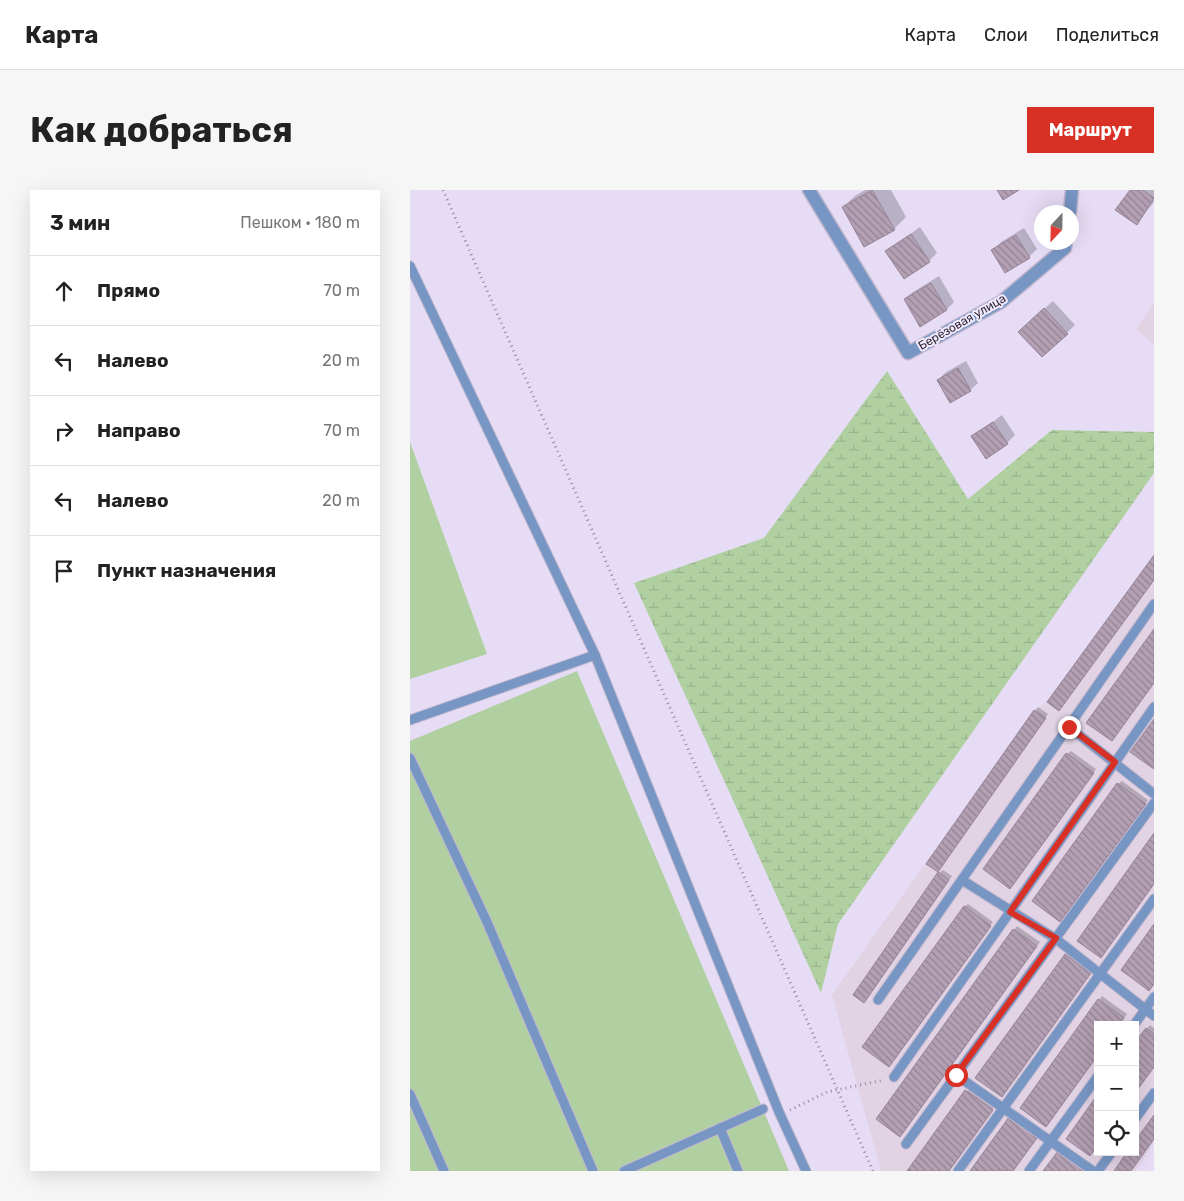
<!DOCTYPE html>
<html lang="ru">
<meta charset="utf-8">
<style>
body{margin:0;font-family:Rubik,sans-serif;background:#f6f6f6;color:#222}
.controls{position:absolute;right:15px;bottom:15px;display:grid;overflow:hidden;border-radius:0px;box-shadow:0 5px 20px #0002}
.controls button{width:45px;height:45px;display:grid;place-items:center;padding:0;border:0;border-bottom:1px solid #e0e0e0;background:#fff;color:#222;font:25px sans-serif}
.compass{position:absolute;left:624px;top:15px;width:45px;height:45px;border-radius:50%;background:#fff;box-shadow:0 5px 20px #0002;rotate:202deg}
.stop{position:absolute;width:15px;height:15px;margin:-11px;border:4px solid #d93025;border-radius:50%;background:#fff}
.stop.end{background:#d93025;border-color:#fff;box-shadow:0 1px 5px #0008}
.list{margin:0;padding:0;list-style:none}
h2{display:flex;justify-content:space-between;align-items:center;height:65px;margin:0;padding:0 20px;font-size:21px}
h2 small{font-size:16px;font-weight:400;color:#767676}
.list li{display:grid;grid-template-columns:32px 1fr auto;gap:15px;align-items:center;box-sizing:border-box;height:70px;padding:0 20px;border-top:1px solid #e0e0e0}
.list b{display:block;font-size:19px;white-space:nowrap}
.list em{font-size:16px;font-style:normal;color:#767676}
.icon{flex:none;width:28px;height:28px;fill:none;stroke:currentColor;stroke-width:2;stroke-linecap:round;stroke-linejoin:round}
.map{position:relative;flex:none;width:744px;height:981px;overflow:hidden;border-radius:0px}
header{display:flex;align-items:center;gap:30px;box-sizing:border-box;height:70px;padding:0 25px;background:#fff;border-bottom:1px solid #e0e0e0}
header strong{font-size:24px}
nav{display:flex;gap:28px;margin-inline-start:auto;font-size:18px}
.intro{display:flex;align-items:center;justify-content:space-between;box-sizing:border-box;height:120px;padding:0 30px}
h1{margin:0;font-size:35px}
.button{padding:12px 22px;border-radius:0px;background:#d93025;color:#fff;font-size:18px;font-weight:700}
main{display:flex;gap:30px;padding:0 30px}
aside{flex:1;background:#fff;border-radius:0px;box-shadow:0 5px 20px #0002}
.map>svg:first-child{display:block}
</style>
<header>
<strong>Карта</strong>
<nav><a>Карта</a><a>Слои</a><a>Поделиться</a></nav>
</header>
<div class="intro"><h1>Как добраться</h1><a class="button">Маршрут</a></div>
<main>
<aside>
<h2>3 мин<small>Пешком · 180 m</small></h2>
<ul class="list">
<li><svg class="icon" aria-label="ahead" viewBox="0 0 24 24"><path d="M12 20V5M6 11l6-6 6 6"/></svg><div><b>Прямо</b></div><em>70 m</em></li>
<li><svg class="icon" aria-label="left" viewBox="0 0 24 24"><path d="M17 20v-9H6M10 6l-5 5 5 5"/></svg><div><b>Налево</b></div><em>20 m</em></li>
<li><svg class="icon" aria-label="right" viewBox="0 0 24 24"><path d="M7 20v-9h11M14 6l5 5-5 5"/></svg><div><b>Направо</b></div><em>70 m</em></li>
<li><svg class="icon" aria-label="left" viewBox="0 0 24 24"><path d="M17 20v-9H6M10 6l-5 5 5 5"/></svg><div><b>Налево</b></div><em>20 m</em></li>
<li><svg class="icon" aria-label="arrive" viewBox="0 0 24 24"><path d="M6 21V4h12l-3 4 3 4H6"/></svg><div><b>Пункт назначения</b></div></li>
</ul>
</aside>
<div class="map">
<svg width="744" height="981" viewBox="0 0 744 981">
<defs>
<pattern id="wetland-marsh" width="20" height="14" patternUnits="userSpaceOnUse" patternTransform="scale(1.25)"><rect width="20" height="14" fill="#b1d0a2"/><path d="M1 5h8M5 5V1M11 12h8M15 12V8" fill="none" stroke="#98b38c"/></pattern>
<pattern id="building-back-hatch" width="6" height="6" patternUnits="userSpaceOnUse" patternTransform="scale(1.25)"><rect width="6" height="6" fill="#b3a0b3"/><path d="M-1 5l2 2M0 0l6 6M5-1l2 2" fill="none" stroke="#928292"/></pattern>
</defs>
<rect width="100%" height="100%" fill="#e7dcf5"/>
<g fill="#e1d2e4" fill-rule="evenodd">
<path d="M744 113V155L726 139Z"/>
<path d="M744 365V953L725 981H471L422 805 624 520 637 512ZM688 835H725V962H688Z"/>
</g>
<path fill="url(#wetland-marsh)" d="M477 181 558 309 642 240 744 242V283L428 734 411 803 224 393 354 348Z"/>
<g fill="#b1d0a2">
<path d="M0 252 77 464 0 489Z"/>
<path d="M167 481 379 981H0V551Z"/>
</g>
<g fill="#0003">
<path d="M455 0H481L496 27 484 39 433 17 445 6Z"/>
<path d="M721 0H744V12L726 34Z"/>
<path d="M510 37 527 63 519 71 477 61Z"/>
<path d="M614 38 627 59 619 67 583 60 591 52Z"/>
<path d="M529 86 544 112 537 119 510 135 495 109 503 102Z"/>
<path d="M643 111 665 135 657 143 618 134Z"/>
<path d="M556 171 568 193 560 200 528 190 536 182Z"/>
<path d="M592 225 605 245 597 253 563 247Z"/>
<path d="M628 517 638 524 528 681 518 674Z"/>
<path d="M661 561 686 579 604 693 657 564Z"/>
<path d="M712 591 738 610 654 727 708 594Z"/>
<path d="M533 680 542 686 457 808 529 683Z"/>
<path d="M558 714 583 732 483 872 554 717Z"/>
<path d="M607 736 630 752 494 942 467 929Z"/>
<path d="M659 761 684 779 595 902 656 765Z"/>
<path d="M692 806 717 824 709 835H688L611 917Z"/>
<path d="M740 835 744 838V877L725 903V854Z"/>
<path d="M560 898 585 916 538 981H499Z"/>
</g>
<g fill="url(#building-back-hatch)" stroke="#978497">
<path d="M462 0 485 40 454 57 432 17Z"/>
<path d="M587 0H609L593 10Z"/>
<path d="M720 0H733L744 8 727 35 705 20Z"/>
<path d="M501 44 520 72 494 89 475 61Z"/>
<path d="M606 45 620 68 595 83 581 60Z"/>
<path d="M521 93 537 120 510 137 494 109Z"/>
<path d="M634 118 658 144 632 167 608 142Z"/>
<path d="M548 178 561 201 540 213 527 190Z"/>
<path d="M583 232 598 254 576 269 561 246Z"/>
<path d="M744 365V390L649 521 637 512Z"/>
<path d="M744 439V493L702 551 676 533Z"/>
<path d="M624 520 636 528 528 682 516 674Z"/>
<path d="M744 529V579L720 562Z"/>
<path d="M656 563 684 583 600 699 573 679Z"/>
<path d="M707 593 736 614 650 732 622 711Z"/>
<path d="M744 643V694L691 768 667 751Z"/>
<path d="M528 682 539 690 454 813 443 805Z"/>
<path d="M554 716 581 736 479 877 452 857Z"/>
<path d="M744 734V794L739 801 711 780Z"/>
<path d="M603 739 627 756 490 947 466 929Z"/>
<path d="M655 764 681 783 592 907 565 888Z"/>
<path d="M688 809 714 828 709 835H688V865L636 937 610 918Z"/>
<path d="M736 838 744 844V877L725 903V852Z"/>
<path d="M555 900 583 920 539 981H497Z"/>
<path d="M688 904V955L680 966 656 949Z"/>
<path d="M744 925V949L721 981H704L717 962H725V951Z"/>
<path d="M599 927 627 948 603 981H560Z"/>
<path d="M648 961 674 979 672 981H633Z"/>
</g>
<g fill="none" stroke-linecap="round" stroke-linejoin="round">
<g stroke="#c2b8ce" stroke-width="11">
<g id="lane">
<path d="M0 76 185 465 369 922 396 981"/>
<path d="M0 530 185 465"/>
<path d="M659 537 744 604"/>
<path d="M0 568 77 732 183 981"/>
<path d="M552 690 646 749 744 826"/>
<path d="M468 810 744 414"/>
<path d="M724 835 744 807"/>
<path d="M546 885 683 981"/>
<path d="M484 887 744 517"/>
<path d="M0 904 34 981"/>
<path d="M725 929 744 903"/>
<path d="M310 938 328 981"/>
<path d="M496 954 744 613"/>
<path d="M214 981 353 919"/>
<path d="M548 981 744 709"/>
<path d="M619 981 688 886"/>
<path d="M688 981 702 962"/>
</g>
</g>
<g stroke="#c2b8ce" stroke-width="15">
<g id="street">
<path d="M399 0 498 163 591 112 655 58 656 52"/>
<path d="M660 22 662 0"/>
</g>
</g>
<g stroke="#948c9e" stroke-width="3" stroke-dasharray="1 4" stroke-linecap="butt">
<path d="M33 0 463 981"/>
<path d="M380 920 417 902 474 890"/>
</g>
<use href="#lane" stroke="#7796c4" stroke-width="9"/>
<use href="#street" stroke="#7796c4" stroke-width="12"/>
</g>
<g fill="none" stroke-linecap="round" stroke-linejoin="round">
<path stroke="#d93025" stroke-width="6" d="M546 885 646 748 600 722 705 572 659 537"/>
</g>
<g text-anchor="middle" stroke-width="4" stroke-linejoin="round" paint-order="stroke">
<g font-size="12" fill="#2c2832" stroke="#f3eaff">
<text transform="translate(552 132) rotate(-30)" y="4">Берёзовая улица</text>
</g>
</g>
</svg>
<div class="controls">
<button>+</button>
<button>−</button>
<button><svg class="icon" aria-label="locate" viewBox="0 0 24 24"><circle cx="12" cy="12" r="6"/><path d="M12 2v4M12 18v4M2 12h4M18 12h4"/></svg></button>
</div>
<svg class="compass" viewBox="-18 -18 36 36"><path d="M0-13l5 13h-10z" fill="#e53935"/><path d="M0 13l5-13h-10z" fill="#767676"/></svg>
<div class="stop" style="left:546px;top:885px"></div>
<div class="stop end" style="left:659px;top:537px"></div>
</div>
</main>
